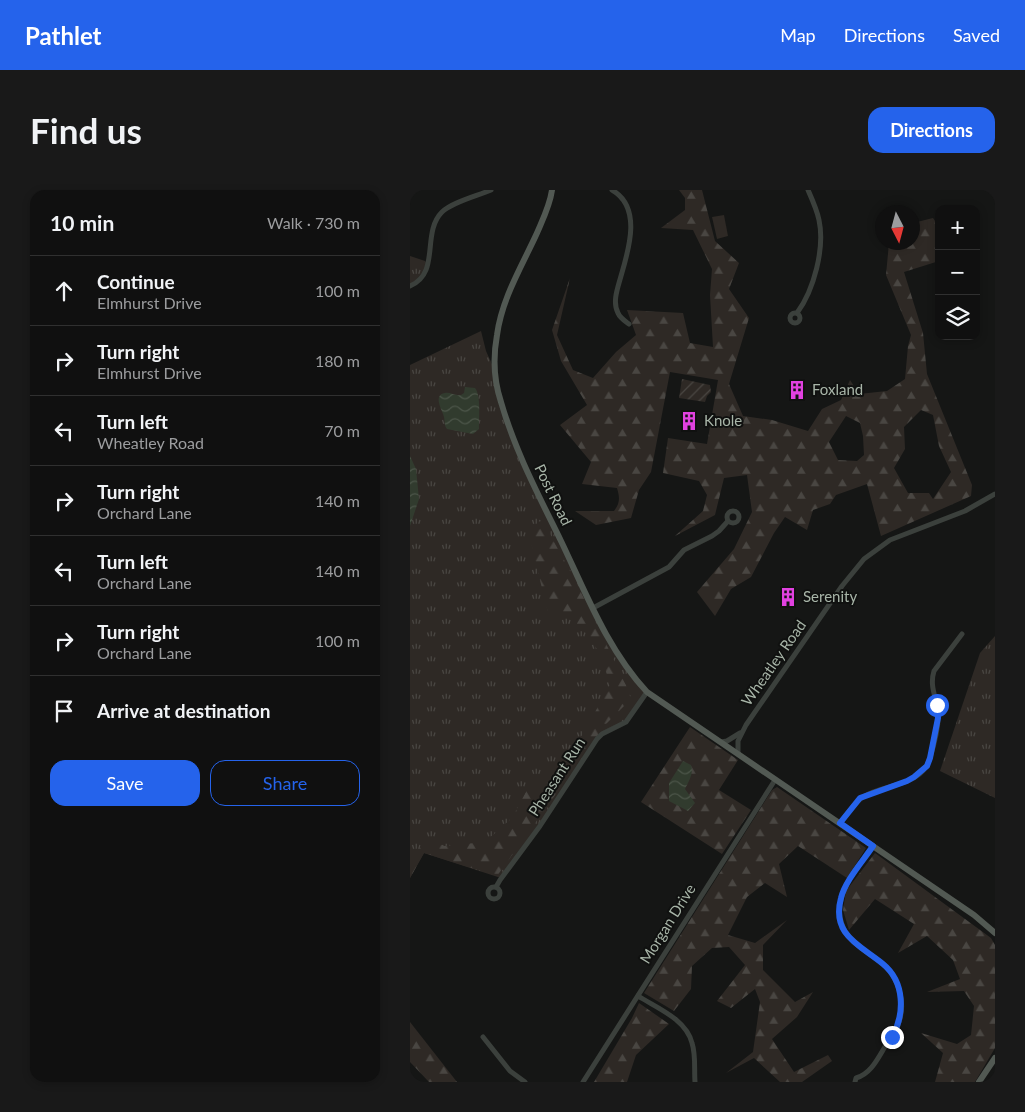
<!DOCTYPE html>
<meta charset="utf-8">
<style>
body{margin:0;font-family:Lato,sans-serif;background:#191919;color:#f1f3f6}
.controls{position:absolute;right:15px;top:15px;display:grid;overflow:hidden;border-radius:10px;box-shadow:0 2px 8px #0003}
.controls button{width:45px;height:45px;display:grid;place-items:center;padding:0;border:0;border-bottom:1px solid #303030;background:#101010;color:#f1f3f6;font:25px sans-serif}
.compass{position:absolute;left:465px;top:15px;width:45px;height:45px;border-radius:50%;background:#101010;box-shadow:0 2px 8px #0003;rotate:174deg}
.stop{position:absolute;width:15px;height:15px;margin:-11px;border:4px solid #2563eb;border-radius:50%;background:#fff}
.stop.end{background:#2563eb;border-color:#fff;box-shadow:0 1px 5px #0008}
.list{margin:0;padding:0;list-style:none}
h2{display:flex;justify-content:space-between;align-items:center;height:65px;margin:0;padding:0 20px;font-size:21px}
h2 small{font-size:16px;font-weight:400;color:#9c9d9f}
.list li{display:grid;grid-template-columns:32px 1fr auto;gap:15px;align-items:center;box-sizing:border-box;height:70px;padding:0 20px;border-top:1px solid #303030}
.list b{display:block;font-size:19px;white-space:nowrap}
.list p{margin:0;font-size:16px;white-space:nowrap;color:#9c9d9f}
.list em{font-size:16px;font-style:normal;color:#9c9d9f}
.actions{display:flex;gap:10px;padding:15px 20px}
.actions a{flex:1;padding:11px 0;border:1px solid #2563eb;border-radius:15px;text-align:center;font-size:18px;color:#2563eb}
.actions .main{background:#2563eb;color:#fff}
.icon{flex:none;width:28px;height:28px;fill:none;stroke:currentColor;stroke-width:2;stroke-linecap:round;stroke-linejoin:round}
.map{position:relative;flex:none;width:585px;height:892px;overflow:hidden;border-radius:15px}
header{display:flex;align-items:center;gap:30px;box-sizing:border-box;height:70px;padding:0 25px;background:#2563eb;color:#fff}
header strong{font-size:24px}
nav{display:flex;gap:28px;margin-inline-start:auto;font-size:18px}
.intro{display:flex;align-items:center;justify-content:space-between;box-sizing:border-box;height:120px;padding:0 30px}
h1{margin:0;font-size:35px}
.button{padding:12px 22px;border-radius:15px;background:#2563eb;color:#fff;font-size:18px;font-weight:700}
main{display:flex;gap:30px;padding:0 30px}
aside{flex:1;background:#101010;border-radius:15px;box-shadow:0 2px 8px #0003}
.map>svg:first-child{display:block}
</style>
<header>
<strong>Pathlet</strong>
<nav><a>Map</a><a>Directions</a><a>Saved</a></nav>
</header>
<div class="intro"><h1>Find us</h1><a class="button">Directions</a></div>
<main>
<aside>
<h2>10 min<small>Walk · 730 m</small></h2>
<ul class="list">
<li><svg class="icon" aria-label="ahead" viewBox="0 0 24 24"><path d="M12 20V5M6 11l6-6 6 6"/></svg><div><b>Continue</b><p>Elmhurst Drive</p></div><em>100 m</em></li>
<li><svg class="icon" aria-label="right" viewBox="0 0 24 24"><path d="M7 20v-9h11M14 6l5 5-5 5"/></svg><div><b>Turn right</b><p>Elmhurst Drive</p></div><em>180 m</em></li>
<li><svg class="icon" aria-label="left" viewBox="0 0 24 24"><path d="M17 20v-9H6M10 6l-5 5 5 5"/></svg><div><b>Turn left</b><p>Wheatley Road</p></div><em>70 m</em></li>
<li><svg class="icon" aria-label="right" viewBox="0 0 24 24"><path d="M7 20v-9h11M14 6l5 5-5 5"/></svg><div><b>Turn right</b><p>Orchard Lane</p></div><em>140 m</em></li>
<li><svg class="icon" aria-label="left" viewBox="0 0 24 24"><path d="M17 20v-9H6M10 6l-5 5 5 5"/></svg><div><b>Turn left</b><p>Orchard Lane</p></div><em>140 m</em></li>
<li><svg class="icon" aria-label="right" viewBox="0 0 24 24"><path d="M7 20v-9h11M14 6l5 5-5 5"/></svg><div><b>Turn right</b><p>Orchard Lane</p></div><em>100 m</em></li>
<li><svg class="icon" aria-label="arrive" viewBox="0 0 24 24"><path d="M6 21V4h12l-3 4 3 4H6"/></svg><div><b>Arrive at destination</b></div></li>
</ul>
<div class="actions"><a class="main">Save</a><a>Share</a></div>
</aside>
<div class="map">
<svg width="585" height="892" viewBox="0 0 585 892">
<defs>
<pattern id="grass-tufts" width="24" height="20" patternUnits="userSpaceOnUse" patternTransform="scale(1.25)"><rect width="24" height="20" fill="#2e2925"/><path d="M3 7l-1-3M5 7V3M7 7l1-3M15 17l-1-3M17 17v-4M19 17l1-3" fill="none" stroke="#494642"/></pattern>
<pattern id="forest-firs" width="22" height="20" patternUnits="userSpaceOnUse" patternTransform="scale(1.25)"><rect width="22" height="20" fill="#2e2925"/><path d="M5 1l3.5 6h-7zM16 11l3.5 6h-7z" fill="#494642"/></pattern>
<pattern id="garden-furrows" width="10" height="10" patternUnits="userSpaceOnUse" patternTransform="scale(1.25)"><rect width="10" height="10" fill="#2e2925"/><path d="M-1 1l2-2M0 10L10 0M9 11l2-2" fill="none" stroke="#494642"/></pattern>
<pattern id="water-waves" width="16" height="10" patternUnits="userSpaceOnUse" patternTransform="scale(1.25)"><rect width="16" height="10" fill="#313b2e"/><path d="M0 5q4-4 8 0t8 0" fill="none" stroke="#4c5549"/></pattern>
</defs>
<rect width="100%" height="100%" fill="#151615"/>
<g fill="url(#grass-tufts)">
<path d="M0 66 15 71 17 74 13 86 0 94Z"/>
<path d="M71 141 76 161 85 181 87 197 111 266 209 467 237 502 216 532 192 544 130 636 91 688 14 663 0 688V175Z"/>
<path d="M585 446V608L530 581 570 463Z"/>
</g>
<g fill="url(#forest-firs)" fill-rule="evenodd">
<path d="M269 0H292L305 51 329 73 319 99 339 128 319 194 333 226 362 230 398 241 412 219 431 210 440 190 449 204 477 201 495 189 498 156 501 145 476 85 479 53 502 52 503 33 523 28 529 37V71L494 82 513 143 517 184 562 295 561 306 471 346 457 294 426 305 420 314 403 320 397 340 375 327 364 343 341 387 321 399 305 426 287 402 324 359 342 322 337 285 314 288 305 325 265 346 293 321 297 305 289 291 253 283 258 248 297 254 308 190 260 182 241 282 229 300 221 328 186 335 165 321H204C210 313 210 308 207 298L172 294 181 272 150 235 177 215 151 171 142 140 160 88 147 145 163 180 183 188 206 162 226 145 217 120 273 123 280 153 303 157 300 105 302 79 283 40 251 38 275 20V8ZM511 220 523 225 529 256 541 282 523 309 519 303H498L484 278 495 259 494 237ZM436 226 450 233 453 246 454 265 447 271 428 270 419 252Z"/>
<path d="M128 331 134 333 166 392 216 495 221 509 196 534 87 686 14 663 0 688V674L15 648 34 656 75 652 102 628 118 598 139 597 174 542 200 495 191 465 176 443 158 425 138 423 120 349Z"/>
<path d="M280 537 328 570 309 600 341 620 312 664 231 612Z"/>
<path d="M367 597 456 658 437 688 388 656 369 674 377 707 355 693 337 707 318 745 345 753 377 730 353 755V780L385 812 403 802 387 827 362 849 384 882 418 865 422 871 392 892H370L344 868 316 883 343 862 350 812 345 799 321 818 307 811 335 775 319 757 302 758 282 776 281 799 264 821 234 803 362 600Z"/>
<path d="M465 663 581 748 585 755V858L565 892H525L533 863 511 843 547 854 561 845 564 816 554 801 517 802 550 789 543 770 517 746 488 763 504 734 465 709 439 740 433 720 436 701Z"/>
<path d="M229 813 259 834 226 865 217 892H184L222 828Z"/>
<path d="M0 832 47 892H19L0 872Z"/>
</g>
<path fill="url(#garden-furrows)" d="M272 189 300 195 301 202 297 206 295 212 269 208Z"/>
<path fill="#2e2925" d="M314 25 318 46 307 49 302 27Z"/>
<g fill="url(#water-waves)">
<path d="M55 197 65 198C71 205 69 228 69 239L63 244 37 239C34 235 35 232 34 227 33 221 22 205 35 203 40 202 45 206 51 205L54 203Z"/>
<path d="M0 266 6 279 9 309 0 336Z"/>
<path d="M273 571 281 575C284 583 279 591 275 599L285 613 278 621 259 611V593Z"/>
</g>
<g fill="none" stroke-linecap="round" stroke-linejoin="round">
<g stroke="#3b403c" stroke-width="5">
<path d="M202 0C232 17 219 59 211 86 208 97 202 112 208 123 210 128 215 131 219 134"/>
<path d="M0 96C31 83 11 43 32 22 42 12 67 6 81 0"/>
<circle cx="385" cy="128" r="5"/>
<path d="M387 123C404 100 415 58 409 30 407 20 402 9 398 0"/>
<circle cx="323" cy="327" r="6"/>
<path d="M183 418 259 377 274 360 302 346 309 341 318 331"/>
<path d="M311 552 317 551 330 543"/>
<path d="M328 563V551L336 535 432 396 454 369 480 350 555 321 585 304"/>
<path d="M430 633C437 625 444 613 453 607 474 593 511 598 520 568 524 555 529 536 528 523 527 508 519 497 524 481L552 444"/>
<circle cx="84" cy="703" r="6"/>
<path d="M86 697 90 690 130 636 187 549 192 544 216 532 237 502"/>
<path d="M228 806C247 818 276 829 282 853 286 865 284 879 285 892"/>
<path d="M73 847 100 881 115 892"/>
<path d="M173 892 365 590"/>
<path d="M445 892 446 888C461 884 468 868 476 855 481 848 487 841 489 832 496 812 488 786 472 773 454 759 434 751 430 727 426 700 449 676 463 656"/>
</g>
<g stroke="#525953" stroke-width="6">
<path d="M142 0C140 15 133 29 127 43 112 76 92 108 87 145 83 167 84 191 91 212 105 261 129 306 151 351 176 403 197 459 237 502L564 725 585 743"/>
<path d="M569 892 585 868"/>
</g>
</g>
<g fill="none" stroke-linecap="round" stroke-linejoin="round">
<path stroke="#2563eb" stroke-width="6" d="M482 847C495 824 495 792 473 774 450 755 421 745 431 708 435 691 453 671 463 656L430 633 450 608 497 591 504 587 517 576 520 568 528 528 527 515"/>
</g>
<defs>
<g id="building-bare" transform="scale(1.5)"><path d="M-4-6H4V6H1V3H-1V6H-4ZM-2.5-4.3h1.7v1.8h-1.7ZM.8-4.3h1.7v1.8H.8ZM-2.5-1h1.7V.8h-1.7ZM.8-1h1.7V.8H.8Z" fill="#e141e0" stroke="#101110" stroke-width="2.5" paint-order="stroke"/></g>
</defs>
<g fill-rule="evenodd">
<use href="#building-bare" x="387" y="200"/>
<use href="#building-bare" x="279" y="231"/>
<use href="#building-bare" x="378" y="407"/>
</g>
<g text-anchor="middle" stroke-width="4" stroke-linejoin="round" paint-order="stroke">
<g font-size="15" fill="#a8b5a8" stroke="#101110" text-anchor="start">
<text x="402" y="205">Foxland</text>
<text x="294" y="236">Knole</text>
<text x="393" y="412">Serenity</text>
</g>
<g font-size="15" fill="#a8b5a8" stroke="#101110">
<text transform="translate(143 305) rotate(64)" y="5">Post Road</text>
<text transform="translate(364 473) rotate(-55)" y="5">Wheatley Road</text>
<text transform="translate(147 587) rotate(-57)" y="5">Pheasant Run</text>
<text transform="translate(258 734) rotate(-58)" y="5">Morgan Drive</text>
</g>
</g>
</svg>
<div class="controls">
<button>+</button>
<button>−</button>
<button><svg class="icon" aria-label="layers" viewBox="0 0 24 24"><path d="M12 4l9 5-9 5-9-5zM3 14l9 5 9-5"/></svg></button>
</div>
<svg class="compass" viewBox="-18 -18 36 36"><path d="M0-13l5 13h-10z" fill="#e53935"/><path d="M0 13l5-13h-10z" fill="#9c9d9f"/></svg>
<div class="stop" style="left:527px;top:515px"></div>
<div class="stop end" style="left:482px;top:847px"></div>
</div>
</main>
